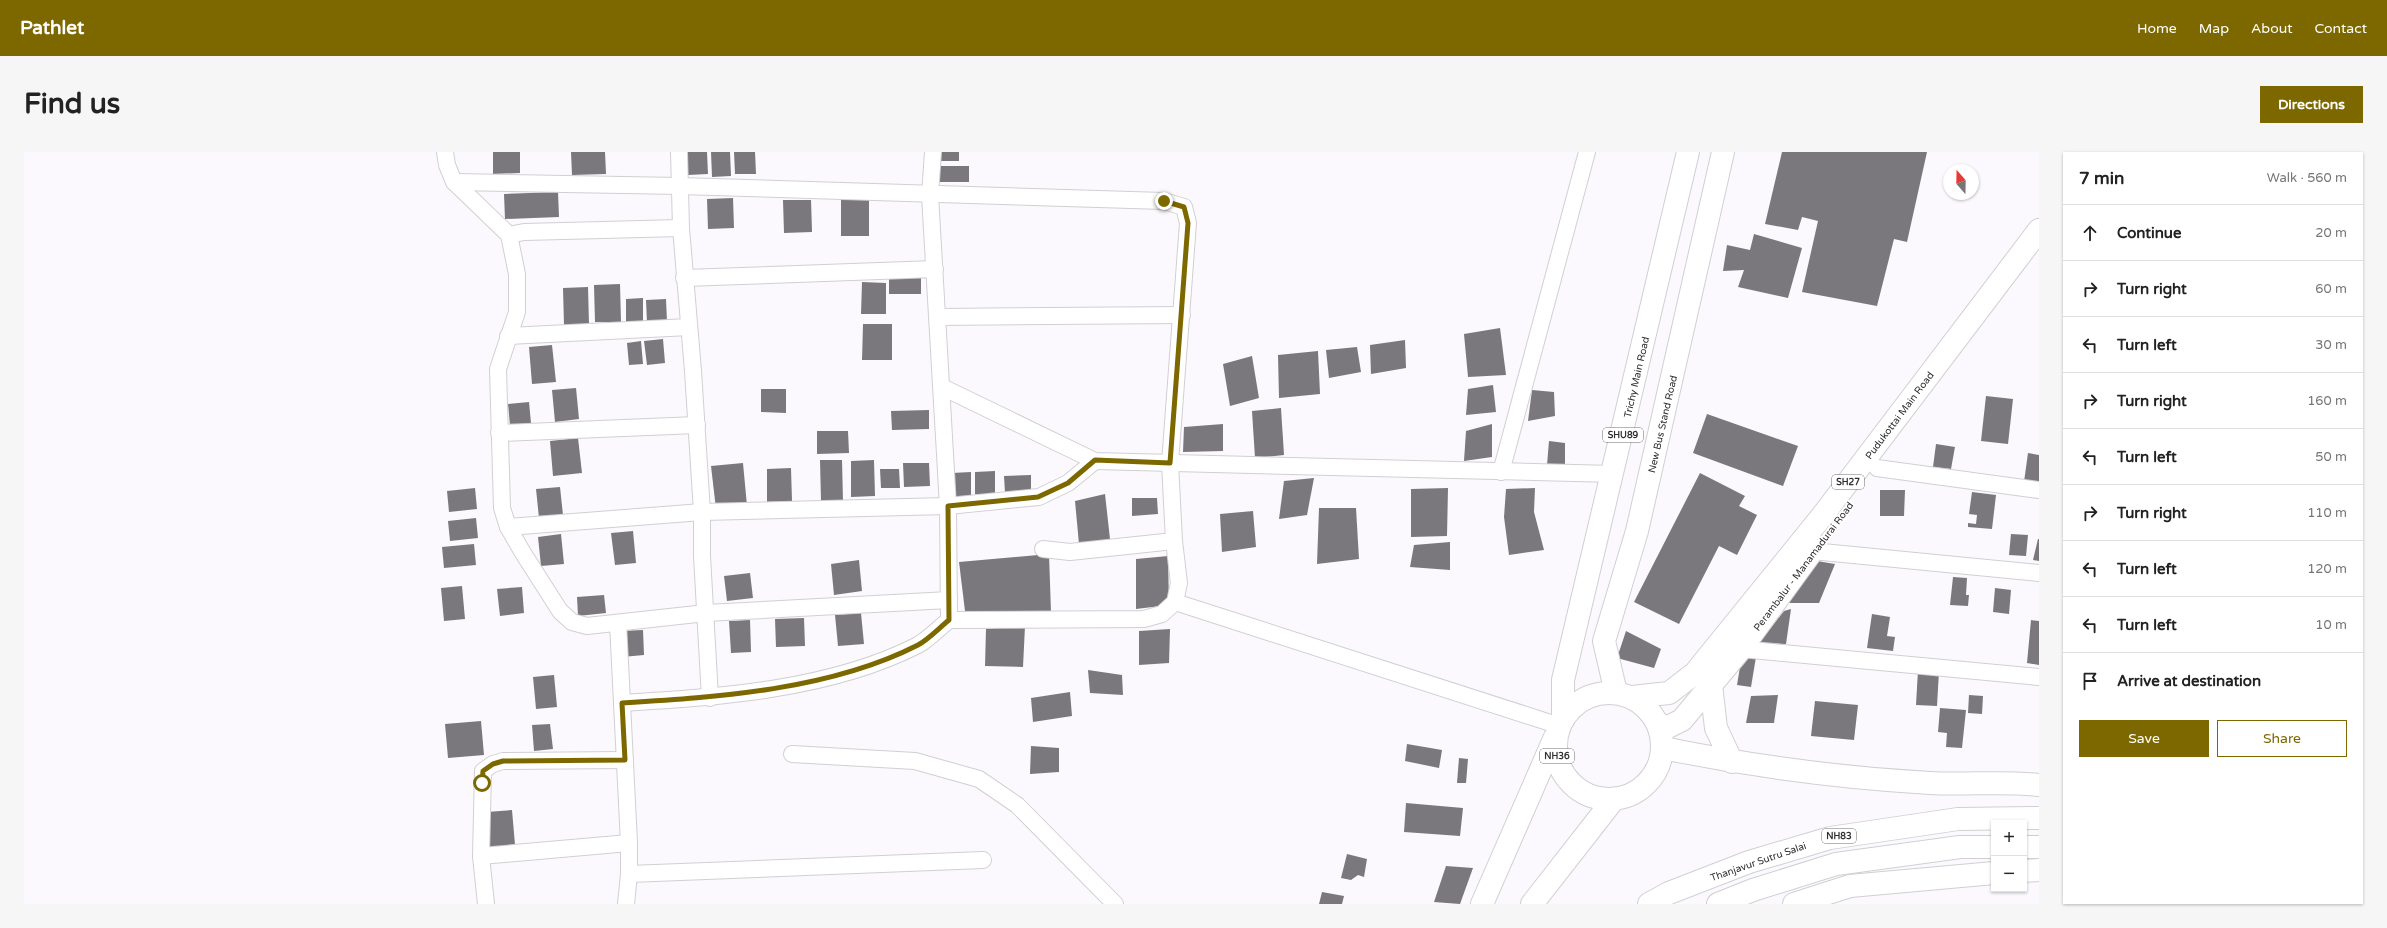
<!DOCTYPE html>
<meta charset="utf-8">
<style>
body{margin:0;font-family:"Varela Round",sans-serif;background:#f6f6f6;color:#222}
.controls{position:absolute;right:12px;bottom:12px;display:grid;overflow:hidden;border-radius:0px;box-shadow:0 1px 3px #0004}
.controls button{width:36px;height:36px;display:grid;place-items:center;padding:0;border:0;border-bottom:1px solid #e0e0e0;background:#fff;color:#222;font:20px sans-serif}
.compass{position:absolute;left:1919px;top:12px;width:36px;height:36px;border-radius:50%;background:#fff;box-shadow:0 1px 3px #0004;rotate:340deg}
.stop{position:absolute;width:12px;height:12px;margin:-9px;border:3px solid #7d6800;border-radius:50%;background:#fff}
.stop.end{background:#7d6800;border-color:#fff;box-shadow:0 1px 4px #0008}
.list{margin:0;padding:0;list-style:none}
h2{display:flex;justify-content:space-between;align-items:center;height:52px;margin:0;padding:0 16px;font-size:17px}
h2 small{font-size:13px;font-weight:400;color:#767676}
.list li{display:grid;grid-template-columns:26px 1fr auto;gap:12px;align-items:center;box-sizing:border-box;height:56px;padding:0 16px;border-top:1px solid #e0e0e0}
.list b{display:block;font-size:15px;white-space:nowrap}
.list em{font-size:13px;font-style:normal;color:#767676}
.actions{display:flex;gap:8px;padding:12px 16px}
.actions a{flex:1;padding:9px 0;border:1px solid #7d6800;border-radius:0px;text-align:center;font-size:14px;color:#7d6800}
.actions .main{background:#7d6800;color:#fff}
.icon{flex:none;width:22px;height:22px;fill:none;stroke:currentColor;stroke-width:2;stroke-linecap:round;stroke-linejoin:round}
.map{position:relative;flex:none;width:2015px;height:752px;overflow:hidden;border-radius:0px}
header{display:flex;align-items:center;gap:24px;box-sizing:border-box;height:56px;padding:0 20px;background:#7d6800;color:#fff}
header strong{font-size:19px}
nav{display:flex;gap:22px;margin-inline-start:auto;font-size:14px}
.intro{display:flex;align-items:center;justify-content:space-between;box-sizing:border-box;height:96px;padding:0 24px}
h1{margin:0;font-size:28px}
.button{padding:10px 18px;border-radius:0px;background:#7d6800;color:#fff;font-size:14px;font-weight:700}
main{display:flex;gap:24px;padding:0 24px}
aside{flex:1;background:#fff;border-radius:0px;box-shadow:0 1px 3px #0004}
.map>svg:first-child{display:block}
</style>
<header>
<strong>Pathlet</strong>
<nav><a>Home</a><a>Map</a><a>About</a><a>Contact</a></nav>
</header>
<div class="intro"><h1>Find us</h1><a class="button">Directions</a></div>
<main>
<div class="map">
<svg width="2015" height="752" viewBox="0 0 2015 752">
<rect width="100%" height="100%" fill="#fbf9fd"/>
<g fill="#7a787c">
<path d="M469 0H496V21L469 22Z"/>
<path d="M547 0H581L582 22 548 23Z"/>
<path d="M664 0H683L684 22 664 23Z"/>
<path d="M687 0H706L707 24 688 25Z"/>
<path d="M710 0H731L732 22H711Z"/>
<rect x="914" y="0" width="21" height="9"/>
<path d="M1758 0H1903L1883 90 1870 87 1853 154 1778 140 1794 69 1778 65 1774 78 1741 72Z"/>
<rect x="916" y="14" width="29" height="16"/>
<path d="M534 40 535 65 481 67 480 42Z"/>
<path d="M709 46 710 76 684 77 683 47Z"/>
<rect x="817" y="47" width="28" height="37"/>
<path d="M759 48H787L788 80 760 81Z"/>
<path d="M1730 82 1778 96 1764 146 1714 135 1720 118 1699 119 1703 93 1726 98Z"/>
<path d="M865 125 897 126V142H865Z"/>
<path d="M838 130 862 131V162H837Z"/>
<path d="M596 132 597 170H571L570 133Z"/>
<path d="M564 135 565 172 540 173 539 136Z"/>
<path d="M619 146V171H602V147Z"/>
<path d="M642 147 643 170 623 171 622 148Z"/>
<path d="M839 172H868V208H838Z"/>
<path d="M1476 176 1482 223 1444 225 1440 182Z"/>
<path d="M639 187 641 211 623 213 620 189Z"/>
<path d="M1381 188 1382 216 1347 222 1346 193Z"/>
<path d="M617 189 619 212 605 213 603 191Z"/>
<path d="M528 193 532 230 508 232 505 195Z"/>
<path d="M1333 195 1337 220 1305 226 1302 198Z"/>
<path d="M1294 199 1296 242 1255 246 1254 203Z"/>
<path d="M1228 204 1235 246 1206 254 1199 212Z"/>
<path d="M1469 233 1472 260 1442 263 1444 237Z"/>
<path d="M552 236 555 267 531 270 528 238Z"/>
<path d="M737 237H762V261L737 260Z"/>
<path d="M1508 238 1530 240 1531 264 1504 269Z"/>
<path d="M1962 244 1989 247 1984 292 1957 289Z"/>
<path d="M505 250 507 271 486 273 484 252Z"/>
<path d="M1257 256 1260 303 1231 306 1228 259Z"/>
<path d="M905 258V277L868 278 867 259Z"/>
<path d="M1683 262 1774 294 1759 334 1669 301Z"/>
<path d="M1199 272V299L1159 300 1160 275Z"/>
<path d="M1468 272V305L1440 309 1442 279Z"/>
<path d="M793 279H824L825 301 793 302Z"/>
<path d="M554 286 558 321 529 324 526 289Z"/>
<path d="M1525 289 1541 291V312L1523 313Z"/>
<path d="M1912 292 1931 295 1927 317 1909 315Z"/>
<path d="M2004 301 2015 303V332L2000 330Z"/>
<path d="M796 308H818L819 349H797Z"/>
<path d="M850 308 851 344 827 345V309Z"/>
<path d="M719 311 723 354 692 357 687 314Z"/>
<path d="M879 311H905L906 334 880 335Z"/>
<path d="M767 316 768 349 743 350V317Z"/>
<path d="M856 317H875L876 336H857Z"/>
<path d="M971 319V342H951V320Z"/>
<path d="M947 320V344L928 345V321Z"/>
<path d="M1676 321 1721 344 1715 354 1733 363 1713 403 1695 394 1655 472 1610 450Z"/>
<path d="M1007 323V340L981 341 980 324Z"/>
<path d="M1290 326 1283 363 1255 367 1260 329Z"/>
<path d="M536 335 539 363 515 366 512 337Z"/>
<path d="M451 336 453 357 425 360 423 339Z"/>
<path d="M1424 336 1423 384 1387 385V337Z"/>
<path d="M1511 336 1510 360 1520 398 1485 403 1480 365 1482 337Z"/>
<path d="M1856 338H1881L1880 364H1856Z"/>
<path d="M1948 340 1972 343 1968 377 1944 375V371L1952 372 1953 363 1945 362Z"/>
<path d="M1081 342 1086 387 1055 392 1051 349Z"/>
<path d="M1108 346H1133L1134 362 1108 364Z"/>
<path d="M1295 356H1332L1335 407 1293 412Z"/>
<path d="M1229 359 1232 395 1198 400 1196 362Z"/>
<path d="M452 366 454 386 426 389 424 369Z"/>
<path d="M609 379 612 411 591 413 587 381Z"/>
<path d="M537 382 540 412 517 414 514 385Z"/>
<path d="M1987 382 2004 383 2002 404 1985 403Z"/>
<path d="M2014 387H2015V409L2009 408Z"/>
<path d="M1426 390V418L1386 415 1390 393Z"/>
<path d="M450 392 452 413 420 416 418 395Z"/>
<path d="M1025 402 1027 460 941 459 935 410Z"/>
<path d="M1144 404 1145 453 1112 457V407Z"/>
<path d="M835 408 838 439 810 443 807 412Z"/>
<path d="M1793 409 1811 412 1795 451H1765Z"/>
<path d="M726 421 729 446 703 449 700 424Z"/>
<path d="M1929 425 1943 426 1942 443H1945L1944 454 1926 453Z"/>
<path d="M438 434 441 467 420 469 417 436Z"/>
<path d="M498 435 500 461 476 464 473 437Z"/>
<path d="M1971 436 1987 438 1985 462 1969 460Z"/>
<path d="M580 443 582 461 554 464 553 445Z"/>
<path d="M1767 457 1762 492 1735 491 1760 459Z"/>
<path d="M837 461 840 492 814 494 811 463Z"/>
<path d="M1848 462 1866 465 1863 484 1871 485 1869 499 1843 496Z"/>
<path d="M780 466 781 494 752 495 751 467Z"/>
<path d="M726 468 727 500 707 501 705 469Z"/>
<path d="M2007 468 2015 469V513L2003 511Z"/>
<path d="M1001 474 999 515 961 514 962 477Z"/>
<path d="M1146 477 1145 511 1115 513V479Z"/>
<path d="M619 478 620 503 598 505 597 479Z"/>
<path d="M1602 479 1637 497 1630 516 1593 506Z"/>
<path d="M1718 503 1732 505 1727 535 1713 533Z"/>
<path d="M1064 518 1098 523 1099 543 1066 541Z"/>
<path d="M1894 518 1915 519 1913 554 1892 553Z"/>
<path d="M530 523 533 555 512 557 509 525Z"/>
<path d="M1046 540 1048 564 1009 570 1007 546Z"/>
<path d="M1754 543 1750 571H1722L1727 544Z"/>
<path d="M1945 543 1959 544 1958 562 1944 561Z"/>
<path d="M1791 549 1834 553 1830 588 1787 584Z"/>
<path d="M1916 556 1942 558 1938 596 1922 595 1923 581 1914 580Z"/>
<path d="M457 569 460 603 424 606 421 572Z"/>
<path d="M526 572 529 597 510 599 508 573Z"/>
<path d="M1383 592 1418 598 1415 616 1381 609Z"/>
<path d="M1007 594 1035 596V620L1006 622Z"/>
<path d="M1435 606 1444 607 1442 631H1433Z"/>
<path d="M1382 651 1439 656 1436 684 1380 680Z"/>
<path d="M488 658 491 693 466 695 463 660Z"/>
<path d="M1323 702 1343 707 1340 725 1334 723 1327 728 1317 726Z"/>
<path d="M1422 714 1449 716 1436 752 1410 750Z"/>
<path d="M1298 740 1320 744 1318 752H1295Z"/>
</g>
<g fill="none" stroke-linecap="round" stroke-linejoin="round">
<g stroke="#d1cfd3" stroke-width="18">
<g id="street">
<path d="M421 0 423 13 430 30 485 83 493 122V160L474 217 478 356 484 375 499 401 536 459 548 470 563 474 682 461 925 448"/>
<path d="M655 0 657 76 669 219 678 360V404L686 546"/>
<path d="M430 30 656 34 1140 49 1160 55 1164 71 1146 311 1150 389 1155 431 1151 450 1138 462 1120 467 925 468"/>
<path d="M485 83 500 80 657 76"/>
<path d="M660 126 911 117"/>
<path d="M914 165 1158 163"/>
<path d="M484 184 665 175"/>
<path d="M918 235 1071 309 1590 322"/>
<path d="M475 281 673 273"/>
<path d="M1853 316 2015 338"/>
<path d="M1477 320 1563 0"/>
<path d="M484 375 678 360 924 354 1015 345 1044 331 1071 309"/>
<path d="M1019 397 1046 400 1150 389"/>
<path d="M1788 399 2015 421"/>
<path d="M1151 450 1536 574"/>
<path d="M594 471 605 691V722L602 752"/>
<path d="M1717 497 2015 525"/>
<path d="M598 551C695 545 806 538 894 493 905 487 915 476 925 468L924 354 906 43 909 0"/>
<path d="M768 602 891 609 955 627 993 653 1091 752"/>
<path d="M457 704 605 691"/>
<path d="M605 722 959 708"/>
<path d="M462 752 457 704 459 619 469 612 479 609 601 608"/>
</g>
</g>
<g stroke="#d1cfd3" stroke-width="24">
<g id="primary">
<path d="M1592 541 1580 489 1613 379 1699 0"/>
<path d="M1608 545 1645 541 1671 521 1799 363 2015 78"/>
<path d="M1539 567V528L1664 0"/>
<path d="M1634 572 1644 575 1658 568 1717 497 1789 398"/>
</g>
</g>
<g stroke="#d1cfd3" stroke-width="24">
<g id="highway">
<path d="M1687 533 1692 576 1708 610"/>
<circle cx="1585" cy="594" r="53"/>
<path d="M1639 596C1727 614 1816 626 1906 631 1942 633 1979 629 2015 633"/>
<path d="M2000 695H2015"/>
<path d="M2000 719 2015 718"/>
<path d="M1458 752 1531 585"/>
<path d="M1508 752 1590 647"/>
<path d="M1625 752 1645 741 1725 710 1806 686 1934 667 2015 666"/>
<path d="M1694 752 1729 738 1812 712 1936 695H1970"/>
<path d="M1770 752 1826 734 1970 721"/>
</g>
</g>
<use href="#street" stroke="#fff" stroke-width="16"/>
<use href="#primary" stroke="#fff" stroke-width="22"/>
<use href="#highway" stroke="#fff" stroke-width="22"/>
</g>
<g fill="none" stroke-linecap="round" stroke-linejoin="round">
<path stroke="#7d6800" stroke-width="5" d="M458 631 459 619 469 612 479 609 601 608 598 551C695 545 806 538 894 493 905 487 915 476 925 468L924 354 1014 345 1044 331 1071 308 1146 311 1164 71 1160 55 1140 49"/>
</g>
<g text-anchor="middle" stroke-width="4" stroke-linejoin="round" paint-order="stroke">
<g fill="#fff" stroke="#6d6d6e" stroke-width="1">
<rect x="1579" y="276" width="40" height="14" rx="3"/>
<rect x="1808" y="323" width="32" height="14" rx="3"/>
<rect x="1516" y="597" width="34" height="14" rx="3"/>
<rect x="1798" y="677" width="34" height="14" rx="3"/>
</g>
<g font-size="9" font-weight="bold" fill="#2f2e30">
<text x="1599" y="286">SHU89</text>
<text x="1824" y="333">SH27</text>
<text x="1533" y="607">NH36</text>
<text x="1815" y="687">NH83</text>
</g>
<g font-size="10" fill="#2f2e30" stroke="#fff">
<text transform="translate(1612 225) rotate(-77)" y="4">Trichy Main Road</text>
<text transform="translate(1875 263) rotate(-53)" y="4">Pudukottai Main Road</text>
<text transform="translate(1638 272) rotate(-77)" y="4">New Bus Stand Road</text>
<text transform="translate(1779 414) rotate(-53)" y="4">Perambalur - Manamadurai Road</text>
<text transform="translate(1734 709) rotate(-19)" y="4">Thanjavur Sutru Salai</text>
</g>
</g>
</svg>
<div class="controls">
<button>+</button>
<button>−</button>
</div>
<svg class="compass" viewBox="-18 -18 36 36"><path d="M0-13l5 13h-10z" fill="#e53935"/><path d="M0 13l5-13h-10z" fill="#767676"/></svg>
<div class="stop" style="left:458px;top:631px"></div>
<div class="stop end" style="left:1140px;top:49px"></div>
</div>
<aside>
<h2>7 min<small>Walk · 560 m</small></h2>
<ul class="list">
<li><svg class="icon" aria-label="ahead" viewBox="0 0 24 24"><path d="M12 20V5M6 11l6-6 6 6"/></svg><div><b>Continue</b></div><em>20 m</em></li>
<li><svg class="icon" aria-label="right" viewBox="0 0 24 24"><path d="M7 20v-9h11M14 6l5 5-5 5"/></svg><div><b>Turn right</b></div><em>60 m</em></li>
<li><svg class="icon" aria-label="left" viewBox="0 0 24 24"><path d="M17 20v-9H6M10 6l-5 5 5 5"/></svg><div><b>Turn left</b></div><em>30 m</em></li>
<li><svg class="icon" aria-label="right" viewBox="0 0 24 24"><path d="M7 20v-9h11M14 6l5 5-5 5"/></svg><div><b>Turn right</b></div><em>160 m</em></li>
<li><svg class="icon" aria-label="left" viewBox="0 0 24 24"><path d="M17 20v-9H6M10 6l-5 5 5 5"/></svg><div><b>Turn left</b></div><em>50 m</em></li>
<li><svg class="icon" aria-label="right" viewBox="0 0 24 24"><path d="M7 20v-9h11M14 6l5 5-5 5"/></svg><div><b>Turn right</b></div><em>110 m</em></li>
<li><svg class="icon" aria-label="left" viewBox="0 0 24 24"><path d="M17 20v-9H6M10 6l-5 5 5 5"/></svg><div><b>Turn left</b></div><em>120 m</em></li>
<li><svg class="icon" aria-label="left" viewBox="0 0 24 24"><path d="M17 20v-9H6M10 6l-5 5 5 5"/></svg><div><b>Turn left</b></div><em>10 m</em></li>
<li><svg class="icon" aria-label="arrive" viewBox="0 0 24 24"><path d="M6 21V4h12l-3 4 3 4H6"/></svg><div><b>Arrive at destination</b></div></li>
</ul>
<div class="actions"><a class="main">Save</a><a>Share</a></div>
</aside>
</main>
